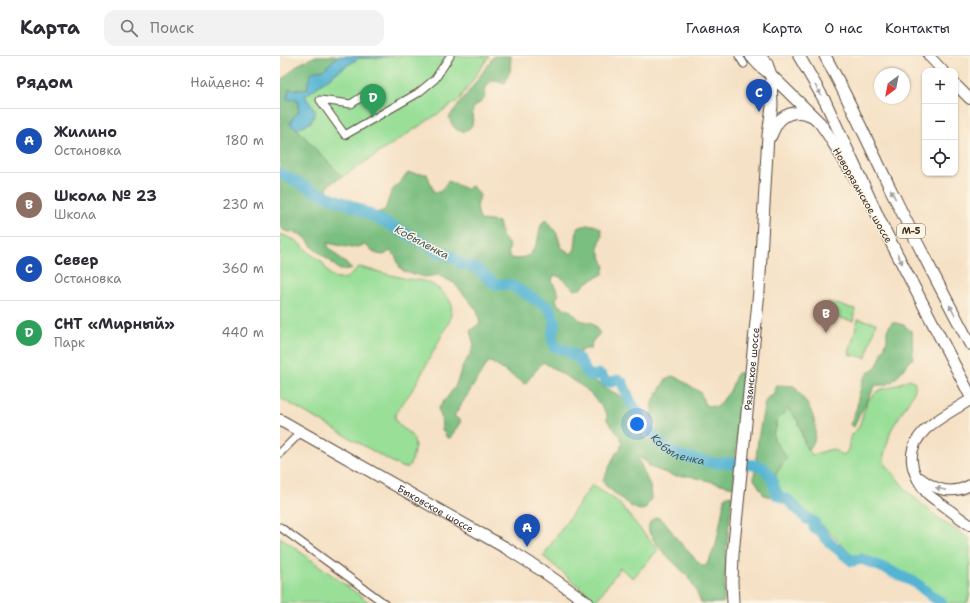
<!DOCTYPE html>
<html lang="ru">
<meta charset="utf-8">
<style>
body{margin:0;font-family:"Shantell Sans",sans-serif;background:#f2f2f3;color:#2b2b33}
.controls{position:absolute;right:12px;top:12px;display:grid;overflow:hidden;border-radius:8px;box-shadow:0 1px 3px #0004}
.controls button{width:36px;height:36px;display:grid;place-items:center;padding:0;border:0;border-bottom:1px solid #e1e1e2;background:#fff;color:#2b2b33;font:20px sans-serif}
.compass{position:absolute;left:594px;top:12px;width:36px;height:36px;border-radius:50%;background:#fff;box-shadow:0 1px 3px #0004;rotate:212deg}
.you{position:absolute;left:357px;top:368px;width:14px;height:14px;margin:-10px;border:3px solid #fff;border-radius:50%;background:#1a73e8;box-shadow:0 0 0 6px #1a73e833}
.badge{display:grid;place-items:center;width:26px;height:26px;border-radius:50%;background:#2563eb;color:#fff;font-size:13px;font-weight:700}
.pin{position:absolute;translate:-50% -33px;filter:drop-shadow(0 1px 2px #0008)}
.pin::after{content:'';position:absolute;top:21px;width:14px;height:12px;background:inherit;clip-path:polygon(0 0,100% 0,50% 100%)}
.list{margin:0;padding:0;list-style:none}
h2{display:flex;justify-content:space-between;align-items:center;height:52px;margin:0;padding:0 16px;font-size:17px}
h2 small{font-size:13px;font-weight:400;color:#7c7c81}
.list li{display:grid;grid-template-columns:26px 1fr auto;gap:12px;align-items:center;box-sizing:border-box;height:64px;padding:0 16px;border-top:1px solid #e1e1e2}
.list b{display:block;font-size:15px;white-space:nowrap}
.list p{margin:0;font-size:13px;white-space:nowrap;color:#7c7c81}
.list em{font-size:13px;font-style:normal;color:#7c7c81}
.icon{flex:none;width:22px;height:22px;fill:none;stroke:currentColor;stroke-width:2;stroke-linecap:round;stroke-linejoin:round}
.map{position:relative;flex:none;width:690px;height:547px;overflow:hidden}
header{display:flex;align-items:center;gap:24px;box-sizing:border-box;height:56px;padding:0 20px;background:#fff;border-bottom:1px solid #e1e1e2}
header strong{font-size:19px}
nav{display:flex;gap:22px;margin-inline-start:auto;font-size:14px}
.search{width:280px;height:36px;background:#f2f2f3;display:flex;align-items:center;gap:10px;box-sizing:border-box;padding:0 14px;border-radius:12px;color:#7c7c81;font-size:15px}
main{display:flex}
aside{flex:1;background:#fff}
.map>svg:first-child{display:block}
</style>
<header>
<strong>Карта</strong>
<div class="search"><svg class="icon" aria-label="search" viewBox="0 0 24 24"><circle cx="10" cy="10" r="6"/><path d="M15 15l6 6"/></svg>Поиск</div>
<nav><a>Главная</a><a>Карта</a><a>О нас</a><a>Контакты</a></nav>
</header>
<main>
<aside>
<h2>Рядом<small>Найдено: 4</small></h2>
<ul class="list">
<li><span class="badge" style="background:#1a4fb4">A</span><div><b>Жилино</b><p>Остановка</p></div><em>180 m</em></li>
<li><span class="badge" style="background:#8d6e63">B</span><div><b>Школа № 23</b><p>Школа</p></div><em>230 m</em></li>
<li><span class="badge" style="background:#1a4fb4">C</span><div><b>Север</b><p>Остановка</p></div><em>360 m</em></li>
<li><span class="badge" style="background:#2e9e5b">D</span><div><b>СНТ «Мирный»</b><p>Парк</p></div><em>440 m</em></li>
</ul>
</aside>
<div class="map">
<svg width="690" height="547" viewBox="0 0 690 547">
<rect width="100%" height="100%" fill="#fcf5e5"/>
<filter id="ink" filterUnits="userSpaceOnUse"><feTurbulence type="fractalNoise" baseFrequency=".025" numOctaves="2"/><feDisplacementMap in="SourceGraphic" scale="8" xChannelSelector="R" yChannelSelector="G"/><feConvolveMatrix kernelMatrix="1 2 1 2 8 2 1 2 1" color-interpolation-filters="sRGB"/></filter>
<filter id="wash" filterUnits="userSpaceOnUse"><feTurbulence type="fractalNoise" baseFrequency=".012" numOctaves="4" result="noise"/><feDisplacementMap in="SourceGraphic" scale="16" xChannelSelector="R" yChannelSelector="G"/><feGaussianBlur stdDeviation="0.9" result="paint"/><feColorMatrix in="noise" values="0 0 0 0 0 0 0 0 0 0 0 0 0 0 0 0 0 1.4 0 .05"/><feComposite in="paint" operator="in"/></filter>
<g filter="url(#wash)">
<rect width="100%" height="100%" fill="#f5e1c5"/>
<g fill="#99df98" stroke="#6a845b">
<path d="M113 0H209L179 44 62 121 17 73 31 66 25 40 60 14 79 2H99Z"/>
<path d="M0 178C5 180 10 182 15 184 21 188 26 194 32 199 35 201 39 203 42 206 46 212 49 222 59 223 70 224 72 215 79 211L127 223 139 224 150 227 159 233 168 242 172 249 170 264 135 330 118 354 115 360 116 364 118 368 131 379 134 384 135 390 132 404 129 410 126 412 121 411 0 342Z"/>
<path d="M548 246 575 253 573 265 545 259Z"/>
<path d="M578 263 596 267 586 302 569 298Z"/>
<path d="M630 323 635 326V333L633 338 611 374 604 399V406L628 436 658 462 690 483V539L687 547H669L637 523 582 500 572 499 533 460 509 443 498 431 496 418 506 402 494 384 493 378 496 372V365L508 353 518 365 526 392 532 399 552 393 564 399 568 394 570 381 579 371 587 346 599 334 612 331Z"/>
<path d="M312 429 337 445 378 494 353 522 340 512 316 545 263 500Z"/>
<path d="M0 481 90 547H0Z"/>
</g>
<g fill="#7abe80" stroke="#5a744f">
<path d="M36 0H58L43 14 29 31 7 43H17L19 56 14 60 10 68 17 73 62 121 49 128 47 134 51 146 87 160 105 154 111 136 128 117 147 118 154 136H160L168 125 186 133 192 130 200 139 197 151 200 164 219 166 222 180 230 190 228 196 231 202 238 203 250 199 257 187 261 168 266 163 277 178 281 191 291 198 295 193 297 172C307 169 312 166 321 173L322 180 318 192 325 211 323 218 306 227 302 232 295 234 280 221 274 219 272 225 279 238 276 243 278 249 291 255 300 264 312 267 320 277 312 286 311 293H304L293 301 303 318 348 345 361 368 363 381 369 385H375L377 379V372L371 360 372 347 386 323 392 320 398 322 420 336 425 349 437 351 450 335 457 317H463L453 431 409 420H394L370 411 367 406 357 400 370 430 371 443 365 453 360 454 352 451 326 430 323 424 336 397 340 393 342 387 340 381 327 364V358L323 352 305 332 263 306 245 328 209 305 174 360 181 365 170 382H167L162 373 161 360 158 353 175 331 182 312 192 295 194 289 190 275 200 267 197 254 174 227 158 219 145 221 125 216 120 212 115 199 110 195 104 199 97 198 85 189 72 192 47 187 49 192 72 213 59 214 49 204 33 192 26 182 20 178 5 175 0 171V25L19 8Z"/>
<path d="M214 0H231L230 15 225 27 213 24C199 33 209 38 202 45 199 49 195 48 193 53 191 58 194 64 192 69 190 72 188 74 185 75 176 77 172 69 169 62L172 57 193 30Z"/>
<path d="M612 266 624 269 632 276 633 302 613 325 605 329H596C592 335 590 341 586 347 582 355 577 362 574 371L570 369 577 351 578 342 583 324 589 316 597 310 607 284V274Z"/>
<path d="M496 329 514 330C519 337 526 345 530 353 536 365 539 384 528 394L526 392 518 365 508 353 496 365V372L493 378 494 384 507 402 496 418 498 431 490 441 484 439 474 423 478 383 485 346 488 341 495 339 494 334Z"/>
<path d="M452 439 446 498 444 545 443 547H421C417 538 414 528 407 520 396 507 377 493 370 478 366 471 370 463 377 461L385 466 397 483 420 508 423 510H426L436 489 445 441Z"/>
</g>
<path fill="#54b4d3" stroke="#486f78" d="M58 0H113L99 2H79L60 14 25 40 36 56 31 66 17 73 10 68 14 60 19 56 17 43 7 44 9 33 23 34 28 32V25L32 16 43 14Z"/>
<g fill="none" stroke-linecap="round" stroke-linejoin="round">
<path stroke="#54b4d3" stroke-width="11" id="s1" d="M0 117 36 136 75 151 150 190 156 196 171 200 182 208 196 212 215 228 231 229 269 252 275 265 272 279 274 290 289 296 300 304 307 317 312 320 319 318 322 320 325 325 331 326 338 324 342 326 350 345 373 379 383 390 397 399 433 407H455L474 409 483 411 491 421 497 439 508 444 527 463 534 466V472L540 474 549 486 572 505 582 503 606 513 636 527 653 541 662 547"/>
</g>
</g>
<g filter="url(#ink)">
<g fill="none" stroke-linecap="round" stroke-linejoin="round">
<g stroke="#574537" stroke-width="9">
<g id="minor">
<path d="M459 0 464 8"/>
<path d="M92 34 71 48 40 44 65 79 138 37 155 23 170 0"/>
<path d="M0 397 21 376"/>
<path d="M0 471 104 547"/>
</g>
</g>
<g stroke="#574537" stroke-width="12">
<g id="secondary">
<path d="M649 0 663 15"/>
<path d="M675 28 690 43"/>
<path d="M690 344C676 353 658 362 646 373 625 393 629 414 646 436 650 441 657 445 663 449 672 456 681 463 690 469"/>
<path d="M640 422C655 434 673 439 690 429"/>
</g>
</g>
<g stroke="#574537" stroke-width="13">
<g id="primary">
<path d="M471 0 479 9 491 19 540 67 547 77 580 130"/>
<path d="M491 80C493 75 495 70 499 65 507 56 521 54 532 60"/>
<path id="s2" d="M0 364 226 492 261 514 308 547"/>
<path id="s3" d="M453 547 452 526 453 498 479 235 488 79 492 50 491 19 487 8 480 0"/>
</g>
</g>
<g stroke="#574537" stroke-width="13">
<g id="trunk">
<path d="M519 0 546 47 602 169 690 339"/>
<path d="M545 0C569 43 589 89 611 134 636 186 663 237 690 288"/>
</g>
</g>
<use href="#minor" stroke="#fff" stroke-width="7"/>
<use href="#secondary" stroke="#fff" stroke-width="10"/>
<use href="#primary" stroke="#fff" stroke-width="11"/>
<use href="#trunk" stroke="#fff" stroke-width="11"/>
</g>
<defs><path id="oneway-solid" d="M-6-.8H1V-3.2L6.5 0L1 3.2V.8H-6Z"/></defs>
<g fill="#a79f9a">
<use href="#oneway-solid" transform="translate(538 34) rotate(60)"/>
<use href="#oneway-solid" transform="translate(613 138) rotate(-116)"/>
<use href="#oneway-solid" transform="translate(620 203) rotate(63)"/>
<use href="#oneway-solid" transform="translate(672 254) rotate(-118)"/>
<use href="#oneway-solid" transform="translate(661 433) rotate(-165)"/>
</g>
</g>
<g text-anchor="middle" stroke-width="3" stroke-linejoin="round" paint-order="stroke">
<rect fill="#fcf5e5" stroke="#75675a" stroke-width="1" x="617" y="168" width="28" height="14" rx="3"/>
<g font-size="9" font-weight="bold" fill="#3b2a1e">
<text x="631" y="178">М-5</text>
</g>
<g font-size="10" fill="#3b2a1e" stroke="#fcf5e5">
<text transform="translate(583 139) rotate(60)" y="4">Новорязанское шоссе</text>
<text dy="4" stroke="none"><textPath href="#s3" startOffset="235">Рязанское шоссе</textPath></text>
<text dy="4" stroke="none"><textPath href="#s2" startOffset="179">Быковское шоссе</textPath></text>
</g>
<g font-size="11" font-style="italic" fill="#445a5d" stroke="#fcf5e5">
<text transform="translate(142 186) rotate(28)" y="4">Кобыленка</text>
<text dy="4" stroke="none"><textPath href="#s1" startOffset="521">Кобыленка</textPath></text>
</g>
</g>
</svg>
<div class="controls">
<button>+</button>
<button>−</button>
<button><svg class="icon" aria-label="locate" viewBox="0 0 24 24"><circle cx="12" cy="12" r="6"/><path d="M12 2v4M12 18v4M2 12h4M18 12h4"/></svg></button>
</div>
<svg class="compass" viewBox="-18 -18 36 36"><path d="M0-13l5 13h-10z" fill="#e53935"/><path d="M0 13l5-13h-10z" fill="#7c7c81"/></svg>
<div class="you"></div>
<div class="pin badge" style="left:247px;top:491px;background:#1a4fb4">A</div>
<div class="pin badge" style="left:546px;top:277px;background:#8d6e63">B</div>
<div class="pin badge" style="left:479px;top:56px;background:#1a4fb4">C</div>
<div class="pin badge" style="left:93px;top:61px;background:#2e9e5b">D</div>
</div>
</main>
